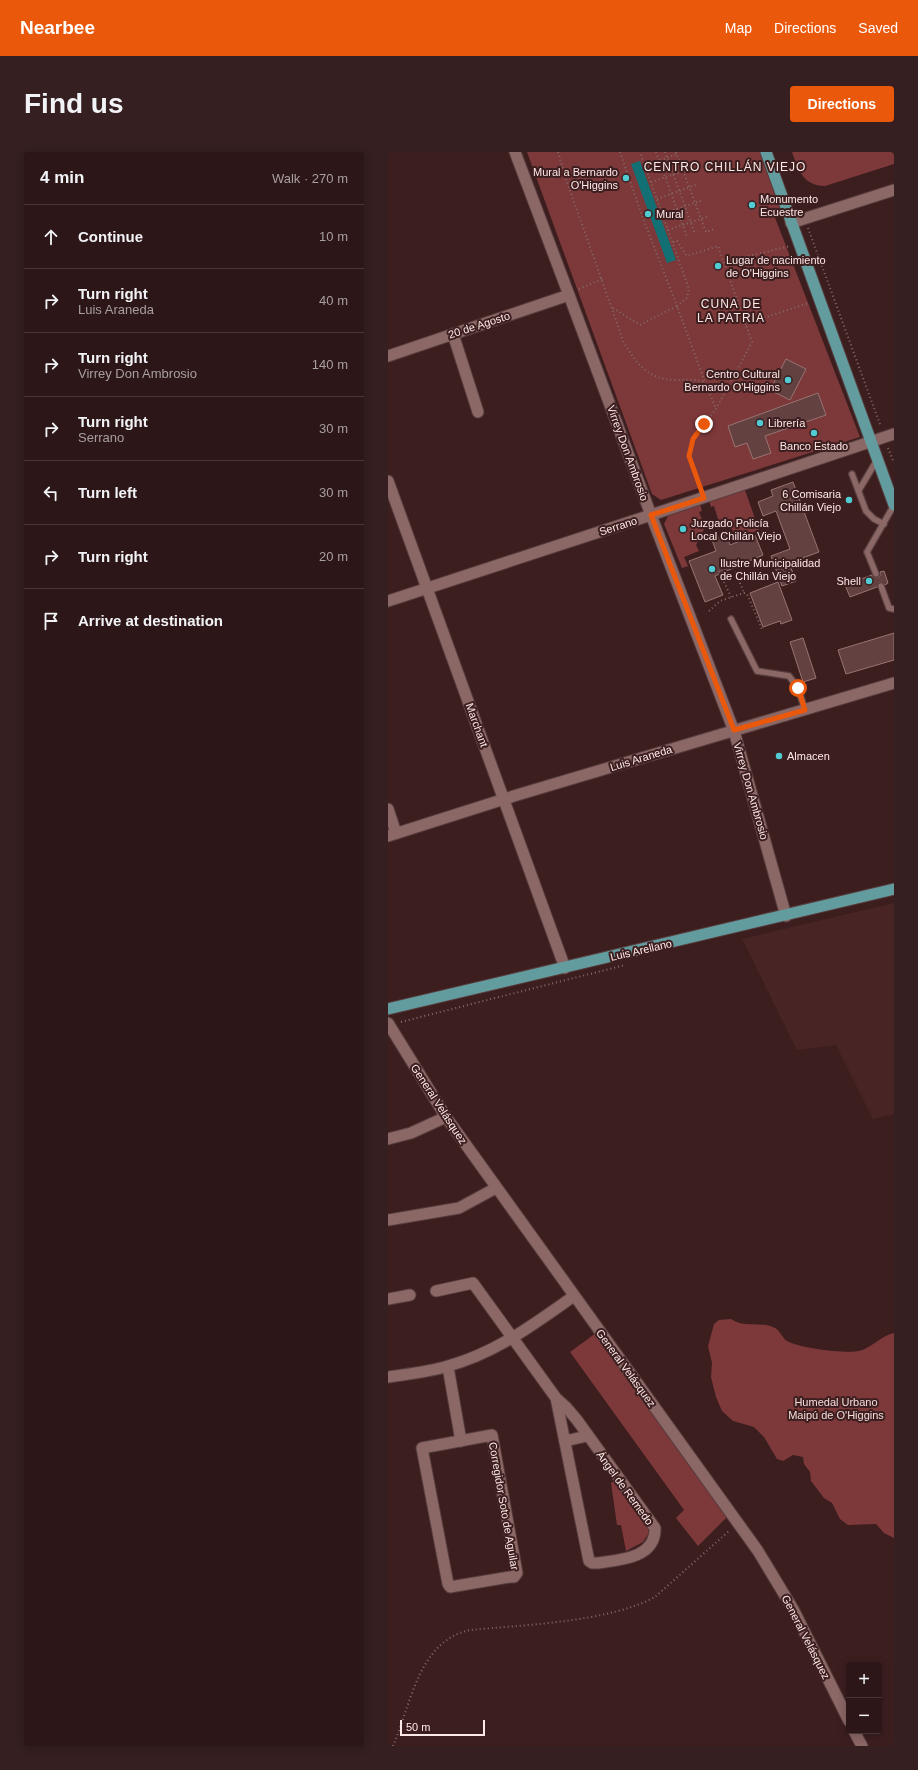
<!DOCTYPE html>
<meta charset="utf-8">
<style>
body{margin:0;font-family:Helvetica,sans-serif;background:#351f20;color:#f1f3f6}
.controls{position:absolute;right:12px;bottom:12px;display:grid;overflow:hidden;border-radius:4px;box-shadow:0 2px 10px #0003}
.controls button{width:36px;height:36px;display:grid;place-items:center;padding:0;border:0;border-bottom:1px solid #483536;background:#2d1617;color:#f1f3f6;font:20px sans-serif}
.scale{position:absolute;left:12px;bottom:10px;width:85px;box-sizing:border-box;padding-left:4px;border:2px solid #fde8e7;border-top:0;font-size:11px;line-height:14px;white-space:nowrap;color:#fde8e7;-webkit-text-stroke:3px #3c1e1f;paint-order:stroke}
.stop{position:absolute;width:12px;height:12px;margin:-9px;border:3px solid #ea580c;border-radius:50%;background:#fff}
.stop.end{background:#ea580c;border-color:#fff;box-shadow:0 1px 4px #0008}
.list{margin:0;padding:0;list-style:none}
h2{display:flex;justify-content:space-between;align-items:center;height:52px;margin:0;padding:0 16px;font-size:17px}
h2 small{font-size:13px;font-weight:400;color:#a79fa1}
.list li{display:grid;grid-template-columns:26px 1fr auto;gap:12px;align-items:center;box-sizing:border-box;height:64px;padding:0 16px;border-top:1px solid #483536}
.list b{display:block;font-size:15px;white-space:nowrap}
.list p{margin:0;font-size:13px;white-space:nowrap;color:#a79fa1}
.list em{font-size:13px;font-style:normal;color:#a79fa1}
.icon{flex:none;width:22px;height:22px;fill:none;stroke:currentColor;stroke-width:2;stroke-linecap:round;stroke-linejoin:round}
.map{position:relative;flex:none;width:506px;height:1594px;overflow:hidden;border-radius:4px}
header{display:flex;align-items:center;gap:24px;box-sizing:border-box;height:56px;padding:0 20px;background:#ea580c;color:#fff}
header strong{font-size:19px}
nav{display:flex;gap:22px;margin-inline-start:auto;font-size:14px}
.intro{display:flex;align-items:center;justify-content:space-between;box-sizing:border-box;height:96px;padding:0 24px}
h1{margin:0;font-size:28px}
.button{padding:10px 18px;border-radius:4px;background:#ea580c;color:#fff;font-size:14px;font-weight:700}
main{display:flex;gap:24px;padding:0 24px}
aside{flex:1;background:#2d1617;border-radius:4px;box-shadow:0 2px 10px #0003}
.map>svg:first-child{display:block}
</style>
<header>
<strong>Nearbee</strong>
<nav><a>Map</a><a>Directions</a><a>Saved</a></nav>
</header>
<div class="intro"><h1>Find us</h1><a class="button">Directions</a></div>
<main>
<aside>
<h2>4 min<small>Walk · 270 m</small></h2>
<ul class="list">
<li><svg class="icon" aria-label="ahead" viewBox="0 0 24 24"><path d="M12 20V5M6 11l6-6 6 6"/></svg><div><b>Continue</b></div><em>10 m</em></li>
<li><svg class="icon" aria-label="right" viewBox="0 0 24 24"><path d="M7 20v-9h11M14 6l5 5-5 5"/></svg><div><b>Turn right</b><p>Luis Araneda</p></div><em>40 m</em></li>
<li><svg class="icon" aria-label="right" viewBox="0 0 24 24"><path d="M7 20v-9h11M14 6l5 5-5 5"/></svg><div><b>Turn right</b><p>Virrey Don Ambrosio</p></div><em>140 m</em></li>
<li><svg class="icon" aria-label="right" viewBox="0 0 24 24"><path d="M7 20v-9h11M14 6l5 5-5 5"/></svg><div><b>Turn right</b><p>Serrano</p></div><em>30 m</em></li>
<li><svg class="icon" aria-label="left" viewBox="0 0 24 24"><path d="M17 20v-9H6M10 6l-5 5 5 5"/></svg><div><b>Turn left</b></div><em>30 m</em></li>
<li><svg class="icon" aria-label="right" viewBox="0 0 24 24"><path d="M7 20v-9h11M14 6l5 5-5 5"/></svg><div><b>Turn right</b></div><em>20 m</em></li>
<li><svg class="icon" aria-label="arrive" viewBox="0 0 24 24"><path d="M6 21V4h12l-3 4 3 4H6"/></svg><div><b>Arrive at destination</b></div></li>
</ul>
</aside>
<div class="map">
<svg width="506" height="1594" viewBox="0 0 506 1594">
<rect width="100%" height="100%" fill="#3c1e1f"/>
<path fill="#492424" d="M506 751V962L485 967 448 893 409 898 354 787Z"/>
<g fill="#7d383a">
<path d="M139 0H372L394 60 386 63 472 285 273 348 264 342Z"/>
<path d="M404 0H506V12L437 34C415 34 410 17 404 0Z"/>
<path d="M357 338 371 378 347 387 344 377 331 370 326 354 323 355 321 349Z"/>
<path d="M312 352 314 359 311 360 317 375 308 393 311 399 296 405 300 414 294 416 276 372 281 362Z"/>
<path d="M343 1167C347 1169 352 1172 357 1172 368 1173 377 1171 387 1176 392 1178 394 1186 399 1189 410 1196 459 1202 471 1199 484 1196 492 1184 506 1181V1386L496 1381 488 1372 460 1373 452 1367 444 1351 436 1346 423 1329 422 1320 416 1312 415 1305 405 1303 395 1309 389 1307 376 1285 366 1275 345 1269 334 1259 328 1245 323 1225 324 1211 320 1194 326 1172 331 1168Z"/>
<path d="M208 1181 341 1363 310 1394 288 1366 296 1358 182 1200Z"/>
<path d="M226 1329 259 1372 261 1381 255 1390 238 1399 233 1373H229L223 1331Z"/>
</g>
<path fill="#127075" d="M252 9 288 108 279 111 243 12Z"/>
<g fill="#624140" stroke="#987473">
<path d="M398 207 418 217 402 248 382 238Z"/>
<path d="M430 241 438 263 377 284 383 301 365 307 359 291 347 295 340 274Z"/>
<path d="M405 330 431 400 401 411 408 429 394 434 383 404 402 397 388 359 375 364 370 350 385 344 383 338Z"/>
<path d="M338 382 342 393 367 383 375 403 327 424 335 443 317 450 301 409 328 399 324 388Z"/>
<path d="M496 419 500 431 497 433 492 430 490 432 489 435 462 445 457 433 484 423 489 426 492 424V420Z"/>
<path d="M390 430 404 468 393 472 392 469 375 475 362 441Z"/>
<path d="M506 481V508L458 522 450 498Z"/>
<path d="M415 486 428 526 415 530 402 490Z"/>
</g>
<g fill="none" stroke-linecap="round" stroke-linejoin="round">
<g stroke="#573d3e" stroke-width="8">
<g id="service">
<path d="M464 322 478 359 486 367 496 372"/>
<path d="M471 338 489 308"/>
<path d="M488 422 479 400 506 353"/>
<path d="M493 434 501 456 506 457"/>
<path d="M343 467 369 519 401 524 410 536 417 558"/>
</g>
</g>
<g stroke="#573d3e" stroke-width="13">
<g id="minor">
<path d="M127 0 181 143"/>
<path d="M65 182 90 260"/>
<path d="M0 329 177 816"/>
<path d="M0 449 263 363 346 579 398 764"/>
<path d="M0 657 8 681"/>
<path d="M0 684 129 643 506 531"/>
<path d="M0 871 58 965 370 1399 405 1457 461 1569"/>
<path d="M0 987 23 981 58 965"/>
<path d="M0 1068 71 1056 108 1036"/>
<path d="M48 1139 85 1131 168 1246 178 1255 189 1268 267 1376C268 1406 232 1408 210 1411H204L201 1409 168 1246"/>
<path d="M0 1147 22 1143"/>
<path d="M60 1215 73 1289"/>
<path d="M0 1225C20 1222 41 1220 60 1214 108 1201 146 1172 186 1144"/>
<path d="M104 1283 129 1421 126 1425H122L62 1435 60 1432 34 1296Z"/>
<path d="M177 1289 199 1284"/>
<path d="M466 1579 474 1594"/>
</g>
</g>
<g stroke="#573d3e" stroke-width="13">
<g id="tertiary">
<path d="M403 71 506 38"/>
<path d="M0 204 181 143 263 363 506 282"/>
</g>
</g>
<g stroke="#573d3e" stroke-width="13">
<g id="primary">
<path d="M378 0 506 353"/>
<path d="M0 857 506 737"/>
</g>
</g>
<g stroke="#856b6b" stroke-width="2" stroke-dasharray="1 3" stroke-linecap="butt">
<path d="M170 0 178 27 236 191C249 212 260 227 286 228 297 228 306 227 317 230L328 257"/>
<path d="M232 0 254 64 289 154 299 146 301 137 252 0"/>
<path d="M268 0 299 85"/>
<path d="M277 0 307 82"/>
<path d="M288 0 318 80 326 77"/>
<path d="M257 14 289 2"/>
<path d="M263 30 304 16"/>
<path d="M269 47 310 32"/>
<path d="M274 62 315 48"/>
<path d="M420 76 493 275"/>
<path d="M280 78 321 64"/>
<path d="M285 90 289 89 299 104 330 94 364 190 328 257 305 287 301 304 311 336"/>
<path d="M337 110 402 94"/>
<path d="M191 137 214 127"/>
<path d="M225 156 252 173 289 154 317 230"/>
<path d="M357 172 421 151"/>
<path d="M500 296 506 311"/>
<path d="M346 416 356 441"/>
<path d="M331 419 343 445"/>
<path d="M321 459 332 449 356 441 359 442 374 477"/>
<path d="M13 870 237 813"/>
<path d="M5 1594C23 1553 30 1489 82 1478 135 1473 221 1470 267 1445L341 1379"/>
</g>
<use href="#service" stroke="#8b6766" stroke-width="5.5"/>
<use href="#minor" stroke="#8b6766" stroke-width="11"/>
<use href="#tertiary" stroke="#8b6766" stroke-width="11"/>
<use href="#primary" stroke="#639c9f" stroke-width="11"/>
</g>
<g fill="none" stroke-linecap="round" stroke-linejoin="round">
<path stroke="#ea580c" stroke-width="5" d="M316 272 305 287 301 304 316 346 263 363 346 578 417 558 410 536"/>
</g>
<g fill="#51ccd2" stroke="#3c1e1f" stroke-width="1.5">
<circle cx="238" cy="26" r="4"/>
<circle cx="364" cy="53" r="4"/>
<circle cx="260" cy="62" r="4"/>
<circle cx="330" cy="114" r="4"/>
<circle cx="400" cy="228" r="4"/>
<circle cx="372" cy="271" r="4"/>
<circle cx="426" cy="281" r="4"/>
<circle cx="461" cy="348" r="4"/>
<circle cx="295" cy="377" r="4"/>
<circle cx="324" cy="417" r="4"/>
<circle cx="481" cy="429" r="4"/>
<circle cx="391" cy="604" r="4"/>
</g>
<g text-anchor="middle" stroke-width="4" stroke-linejoin="round" paint-order="stroke">
<g font-size="11" fill="#fde8e7" stroke="#3c1e1f" text-anchor="start">
<text x="230" y="24" text-anchor="end">Mural a Bernardo<tspan x="230" dy="13">O'Higgins</tspan></text>
<text x="372" y="51">Monumento<tspan x="372" dy="13">Ecuestre</tspan></text>
<text x="268" y="66">Mural</text>
<text x="338" y="112">Lugar de nacimiento<tspan x="338" dy="13">de O'Higgins</tspan></text>
<text x="392" y="226" text-anchor="end">Centro Cultural<tspan x="392" dy="13">Bernardo O'Higgins</tspan></text>
<text x="380" y="275">Librería</text>
<text x="426" y="298" text-anchor="middle">Banco Estado</text>
<text x="453" y="346" text-anchor="end">6 Comisaria<tspan x="453" dy="13">Chillán Viejo</tspan></text>
<text x="303" y="375">Juzgado Policía<tspan x="303" dy="13">Local Chillán Viejo</tspan></text>
<text x="332" y="415">Ilustre Municipalidad<tspan x="332" dy="13">de Chillán Viejo</tspan></text>
<text x="473" y="433" text-anchor="end">Shell</text>
<text x="399" y="608">Almacen</text>
</g>
<g font-size="11" fill="#fde8e7" stroke="#3c1e1f">
<text transform="translate(91 173) rotate(-18)" y="4">20 de Agosto</text>
<text transform="translate(240 301) rotate(70)" y="4">Virrey Don Ambrosio</text>
<text transform="translate(230 374) rotate(-18)" y="4">Serrano</text>
<text transform="translate(89 573) rotate(70)" y="4">Marchant</text>
<text transform="translate(253 606) rotate(-17)" y="4">Luis Araneda</text>
<text transform="translate(363 639) rotate(74)" y="4">Virrey Don Ambrosio</text>
<text transform="translate(253 798) rotate(-13)" y="4">Luis Arellano</text>
<text transform="translate(51 952) rotate(57)" y="4">General Velásquez</text>
<text transform="translate(238 1216) rotate(54)" y="4">General Velásquez</text>
<text transform="translate(237 1336) rotate(54)" y="4">Ángel de Remedo</text>
<text transform="translate(116 1354) rotate(80)" y="4">Corregidor Soto de Aguilar</text>
<text transform="translate(418 1485) rotate(63)" y="4">General Velásquez</text>
</g>
<g font-size="11" fill="#f5dddc" stroke="#3c1e1f">
<text x="448" y="1254">Humedal Urbano<tspan x="448" dy="13">Maipú de O'Higgins</tspan></text>
</g>
<g font-size="12" letter-spacing="1" fill="#fde8e7" stroke="#3c1e1f">
<text x="337" y="19">CENTRO CHILLÁN VIEJO</text>
<text x="343" y="156">CUNA DE<tspan x="343" dy="14">LA PATRIA</tspan></text>
</g>
</g>
</svg>
<div class="controls">
<button>+</button>
<button>−</button>
</div>
<div class="scale">50 m</div>
<div class="stop" style="left:410px;top:536px"></div>
<div class="stop end" style="left:316px;top:272px"></div>
</div>
</main>
